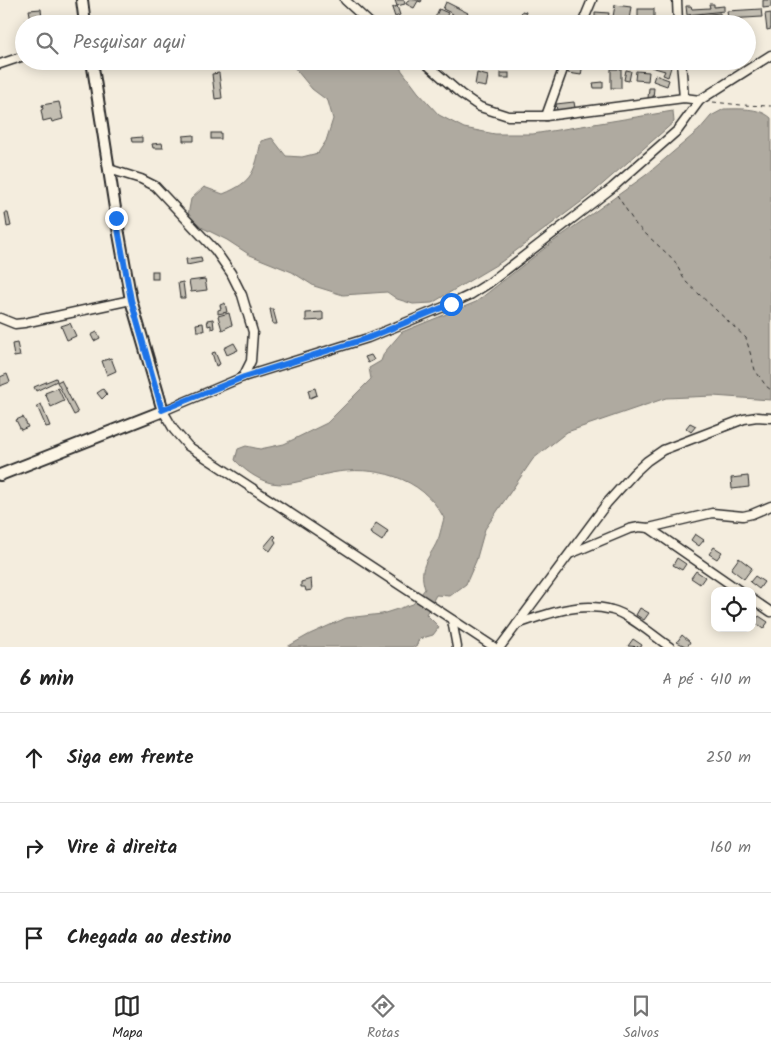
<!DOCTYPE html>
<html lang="pt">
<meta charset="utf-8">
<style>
body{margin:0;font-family:Kalam,sans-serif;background:#f6f6f6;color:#222}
.controls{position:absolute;right:15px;bottom:15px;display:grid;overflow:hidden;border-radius:10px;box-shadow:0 2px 12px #0003}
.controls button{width:45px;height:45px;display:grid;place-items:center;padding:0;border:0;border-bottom:1px solid #e0e0e0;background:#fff;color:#222;font:25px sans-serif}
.stop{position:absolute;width:15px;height:15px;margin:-11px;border:4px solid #1a73e8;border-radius:50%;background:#fff}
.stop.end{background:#1a73e8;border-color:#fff;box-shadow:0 1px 5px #0008}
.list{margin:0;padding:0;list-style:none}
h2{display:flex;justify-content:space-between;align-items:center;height:65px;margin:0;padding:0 20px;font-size:21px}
h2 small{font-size:16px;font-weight:400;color:#767676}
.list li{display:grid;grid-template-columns:32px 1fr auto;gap:15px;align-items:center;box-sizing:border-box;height:90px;padding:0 20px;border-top:1px solid #e0e0e0}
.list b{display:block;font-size:19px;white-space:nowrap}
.list em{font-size:16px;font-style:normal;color:#767676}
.icon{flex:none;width:28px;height:28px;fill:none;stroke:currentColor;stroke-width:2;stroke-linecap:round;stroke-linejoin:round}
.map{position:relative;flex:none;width:771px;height:647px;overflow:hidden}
.search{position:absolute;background:#fff;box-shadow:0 2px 12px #0003;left:15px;right:15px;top:15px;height:55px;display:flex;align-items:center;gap:12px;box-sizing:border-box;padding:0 18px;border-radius:28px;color:#767676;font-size:19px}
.sheet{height:335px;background:#fff}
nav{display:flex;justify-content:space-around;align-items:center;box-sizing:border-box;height:70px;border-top:1px solid #e0e0e0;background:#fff;font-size:14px;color:#767676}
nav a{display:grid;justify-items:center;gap:2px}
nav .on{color:#2b2b2b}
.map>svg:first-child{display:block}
</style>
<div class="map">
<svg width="771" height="647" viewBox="0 0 771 647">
<rect width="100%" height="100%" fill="#f4edde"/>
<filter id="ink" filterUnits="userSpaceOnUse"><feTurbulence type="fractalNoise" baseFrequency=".02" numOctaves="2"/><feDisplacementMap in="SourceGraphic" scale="10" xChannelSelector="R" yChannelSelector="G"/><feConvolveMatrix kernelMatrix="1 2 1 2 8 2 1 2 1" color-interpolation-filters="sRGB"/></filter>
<g filter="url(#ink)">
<g fill="#afaaa0" stroke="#7a7771">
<path d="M289 61H389L400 68 418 92 439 115 464 128 495 134H533L673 111 674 122 589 196 501 262 432 303 413 304 397 299 387 292 343 295 314 286 292 272 250 255 227 240 203 228 188 215 191 199 204 187 223 194C253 182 255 171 261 141L272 138 286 156 302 157 318 153 326 141 333 119 328 101 312 89Z"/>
<path d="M724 109C739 109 759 107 771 118V400L713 396 666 398 567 432 533 459 485 529 476 561 466 584 450 596 436 595 426 614 439 627 433 635 419 639 416 647H287L310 634 346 618 382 614 413 604 425 589C417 564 431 558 439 537 441 531 442 524 444 518 422 476 374 465 331 473 311 477 292 487 271 483 258 480 244 470 235 460L238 449 246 446 260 449 284 444 327 423 371 379 369 368 381 361 384 353 402 332 476 302 554 241 646 175 699 130 711 116Z"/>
</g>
<g fill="#c2bdb1" stroke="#2b2b2b">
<path d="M395 0H404L405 4 397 6Z"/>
<path d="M408 0H422L421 2 418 1 414 8 406 4Z"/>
<path d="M763 0H771V7L763 8Z"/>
<path d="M446 2 468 13 461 23 451 18 453 14 443 9Z"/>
<path d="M709 4H714V7L724 6V11L687 15 686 6H691L692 9 710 8Z"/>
<path d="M615 5 631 7 629 20 613 17Z"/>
<path d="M397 6 400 15 395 17 392 8Z"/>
<path d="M41 9 42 19H46V22L26 24V20H31L29 10Z"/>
<path d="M439 9 448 13 443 24 434 20Z"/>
<rect x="638" y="9" width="16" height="14"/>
<path d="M761 9 762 17 728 19 727 11Z"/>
<path d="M522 11 526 12 523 23 519 22Z"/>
<path d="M595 12 609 13 608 18 595 17Z"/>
<path d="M720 13 721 24H689V16Z"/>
<path d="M771 13V29L767 30 765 14Z"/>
<path d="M570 61 583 64 581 75 568 73Z"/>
<path d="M649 61H662L672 64 668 77 663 75 665 71 651 67 652 62Z"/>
<rect x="611" y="69" width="10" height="19"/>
<path d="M626 70 631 71 629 81 624 80Z"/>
<path d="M636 71 649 72 648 81 635 80Z"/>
<path d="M219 73 222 98 215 99 212 74Z"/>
<path d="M477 73 488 76 486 87 475 85Z"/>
<rect x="501" y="73" width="8" height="5"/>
<path d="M655 75 669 80 667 86 653 81Z"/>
<path d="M603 82V88H594L593 83Z"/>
<path d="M649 88H654L653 98H648Z"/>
<path d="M59 102 63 119 52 122 51 119 43 121 41 110 43 109 42 105Z"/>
<path d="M574 102 575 108 557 111 556 104Z"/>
<rect x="211" y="133" width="10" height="6"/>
<path d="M194 135V141H183V136Z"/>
<path d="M142 137V142H132L131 138Z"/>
<path d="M162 143 163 148H153L152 144Z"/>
<path d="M5 213H8L11 226 7 227Z"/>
<path d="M201 257 202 262 187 265 186 259Z"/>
<rect x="152" y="271" width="6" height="8"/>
<path d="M205 279 207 290 191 292 189 281Z"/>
<path d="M183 282 185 298H180L178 283Z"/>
<path d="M225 303 227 312 218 314V310L221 309 220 305Z"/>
<path d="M270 309H273L277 324H273Z"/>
<path d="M323 312V320L306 321V313Z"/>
<path d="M229 313 232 325 222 330 218 316Z"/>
<path d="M213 319 214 328 211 329V325L208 326 207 320Z"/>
<path d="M70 323 76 336 67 340 61 326Z"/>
<path d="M203 323 204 331H197L196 324Z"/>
<path d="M97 332 100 338 94 341 91 335Z"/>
<path d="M17 343 20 356 14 357 12 344Z"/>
<path d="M234 343 238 350 227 355 224 348Z"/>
<path d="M215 352 220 364 216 366 212 353Z"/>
<path d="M371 355 374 360 368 363 365 357Z"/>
<path d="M111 358 116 371 107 375 102 361Z"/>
<path d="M7 374 10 382 0 386V377Z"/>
<path d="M56 378 57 381 36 391 34 387Z"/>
<path d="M61 380 78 413 74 415 57 382Z"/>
<path d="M58 388 64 401 51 407 45 393Z"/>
<path d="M315 388 317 395 310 398 308 390Z"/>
<path d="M103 389 107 394 102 399 97 393Z"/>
<path d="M41 404 50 426 46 427 37 406Z"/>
<path d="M23 417 28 427 21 430 16 420Z"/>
<path d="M690 423 696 426 691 432 686 428Z"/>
<path d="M748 476 749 487 732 489 731 478Z"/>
<path d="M376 523 388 531 382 541 370 533Z"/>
<path d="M695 534 704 540 699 546 691 540Z"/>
<path d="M274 535 276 537 274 539 276 542 270 551 264 547Z"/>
<path d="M714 547 722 552 717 559 709 554Z"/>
<path d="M677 558 686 564 682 570 673 565Z"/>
<path d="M739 558 752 568 744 579 731 569Z"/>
<path d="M696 571 705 577 700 584 691 578Z"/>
<path d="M755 576 764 582 759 589 750 582Z"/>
<path d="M311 579 312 590 306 591 305 587H301V582Z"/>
<path d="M640 608 649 613 644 620 636 615Z"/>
<path d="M759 616 768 622 763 629 754 622Z"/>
<path d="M682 635 690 642 687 647 677 642Z"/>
<path d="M633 639 642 645 641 647 628 646Z"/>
</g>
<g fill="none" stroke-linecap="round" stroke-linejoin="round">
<g stroke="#2b2b2b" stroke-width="11">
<g id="minor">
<path d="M345 0 371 24"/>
<path d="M677 0 678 24"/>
<path d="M582 24 592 0"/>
<path d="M423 61 461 94 480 107 508 116H546L684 98 700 100"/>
<path d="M681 61 684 98"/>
<path d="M0 64 24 56"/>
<path d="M546 116 566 61"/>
<path d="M109 169 141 179 155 186 215 250 231 273 242 295 253 332 251 361 243 377"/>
<path d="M0 318 15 324 24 323 131 300"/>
<path d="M649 528 740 591"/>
<path d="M572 553 629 529 639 527 649 528 712 513 743 516 752 514 771 506"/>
<path d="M752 599 771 612"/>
<path d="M452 620 457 647"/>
<path d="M517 624C547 614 580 601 612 610 629 614 655 637 670 647"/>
<path d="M494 647 188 446 174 430 163 411 243 377 368 338 451 304 470 295 489 283 612 188 678 130 700 100 771 55"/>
<path d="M500 647 607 503 634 473 647 461 663 450 744 419 757 417 771 418"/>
</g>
</g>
<g stroke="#2b2b2b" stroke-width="14">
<g id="major">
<path d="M82 0 85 24"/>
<path d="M0 475 163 411 131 300 119 234 92 61"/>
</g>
</g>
<g stroke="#2b2b2b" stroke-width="1" stroke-dasharray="4 4" stroke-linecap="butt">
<path d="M713 102 741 105 771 106"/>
<path d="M617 195 636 225 674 260 685 281 746 338 755 370 766 386 771 390"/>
</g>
<use href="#minor" stroke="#fcf5e5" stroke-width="8"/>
<use href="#major" stroke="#fcf5e5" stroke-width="10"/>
</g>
</g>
<g fill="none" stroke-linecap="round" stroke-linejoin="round" filter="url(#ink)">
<path stroke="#1a73e8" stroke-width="6" d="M116 218 131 300 162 410 244 377 368 338 451 304"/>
</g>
</svg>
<div class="controls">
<button><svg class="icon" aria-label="locate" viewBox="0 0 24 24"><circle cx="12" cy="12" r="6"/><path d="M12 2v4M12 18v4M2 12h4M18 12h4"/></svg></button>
</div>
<div class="stop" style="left:451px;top:304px"></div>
<div class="stop end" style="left:116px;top:218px"></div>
<div class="search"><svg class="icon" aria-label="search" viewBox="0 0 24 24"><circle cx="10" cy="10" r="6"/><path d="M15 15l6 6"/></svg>Pesquisar aqui</div>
</div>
<section class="sheet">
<h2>6 min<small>A pé · 410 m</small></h2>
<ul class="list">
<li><svg class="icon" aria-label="ahead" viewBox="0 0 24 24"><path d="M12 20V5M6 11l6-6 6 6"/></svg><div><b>Siga em frente</b></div><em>250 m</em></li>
<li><svg class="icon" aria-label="right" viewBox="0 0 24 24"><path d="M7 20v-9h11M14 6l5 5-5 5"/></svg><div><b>Vire à direita</b></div><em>160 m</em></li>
<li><svg class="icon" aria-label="arrive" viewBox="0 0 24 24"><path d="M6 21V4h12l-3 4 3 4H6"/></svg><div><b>Chegada ao destino</b></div></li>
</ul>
</section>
<nav>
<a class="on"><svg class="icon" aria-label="map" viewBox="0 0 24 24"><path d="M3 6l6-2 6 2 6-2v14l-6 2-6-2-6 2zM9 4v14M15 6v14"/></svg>Mapa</a>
<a><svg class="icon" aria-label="directions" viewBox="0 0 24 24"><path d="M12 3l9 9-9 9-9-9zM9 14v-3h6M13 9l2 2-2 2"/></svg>Rotas</a>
<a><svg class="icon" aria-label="saved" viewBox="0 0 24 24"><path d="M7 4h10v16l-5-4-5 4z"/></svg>Salvos</a>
</nav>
